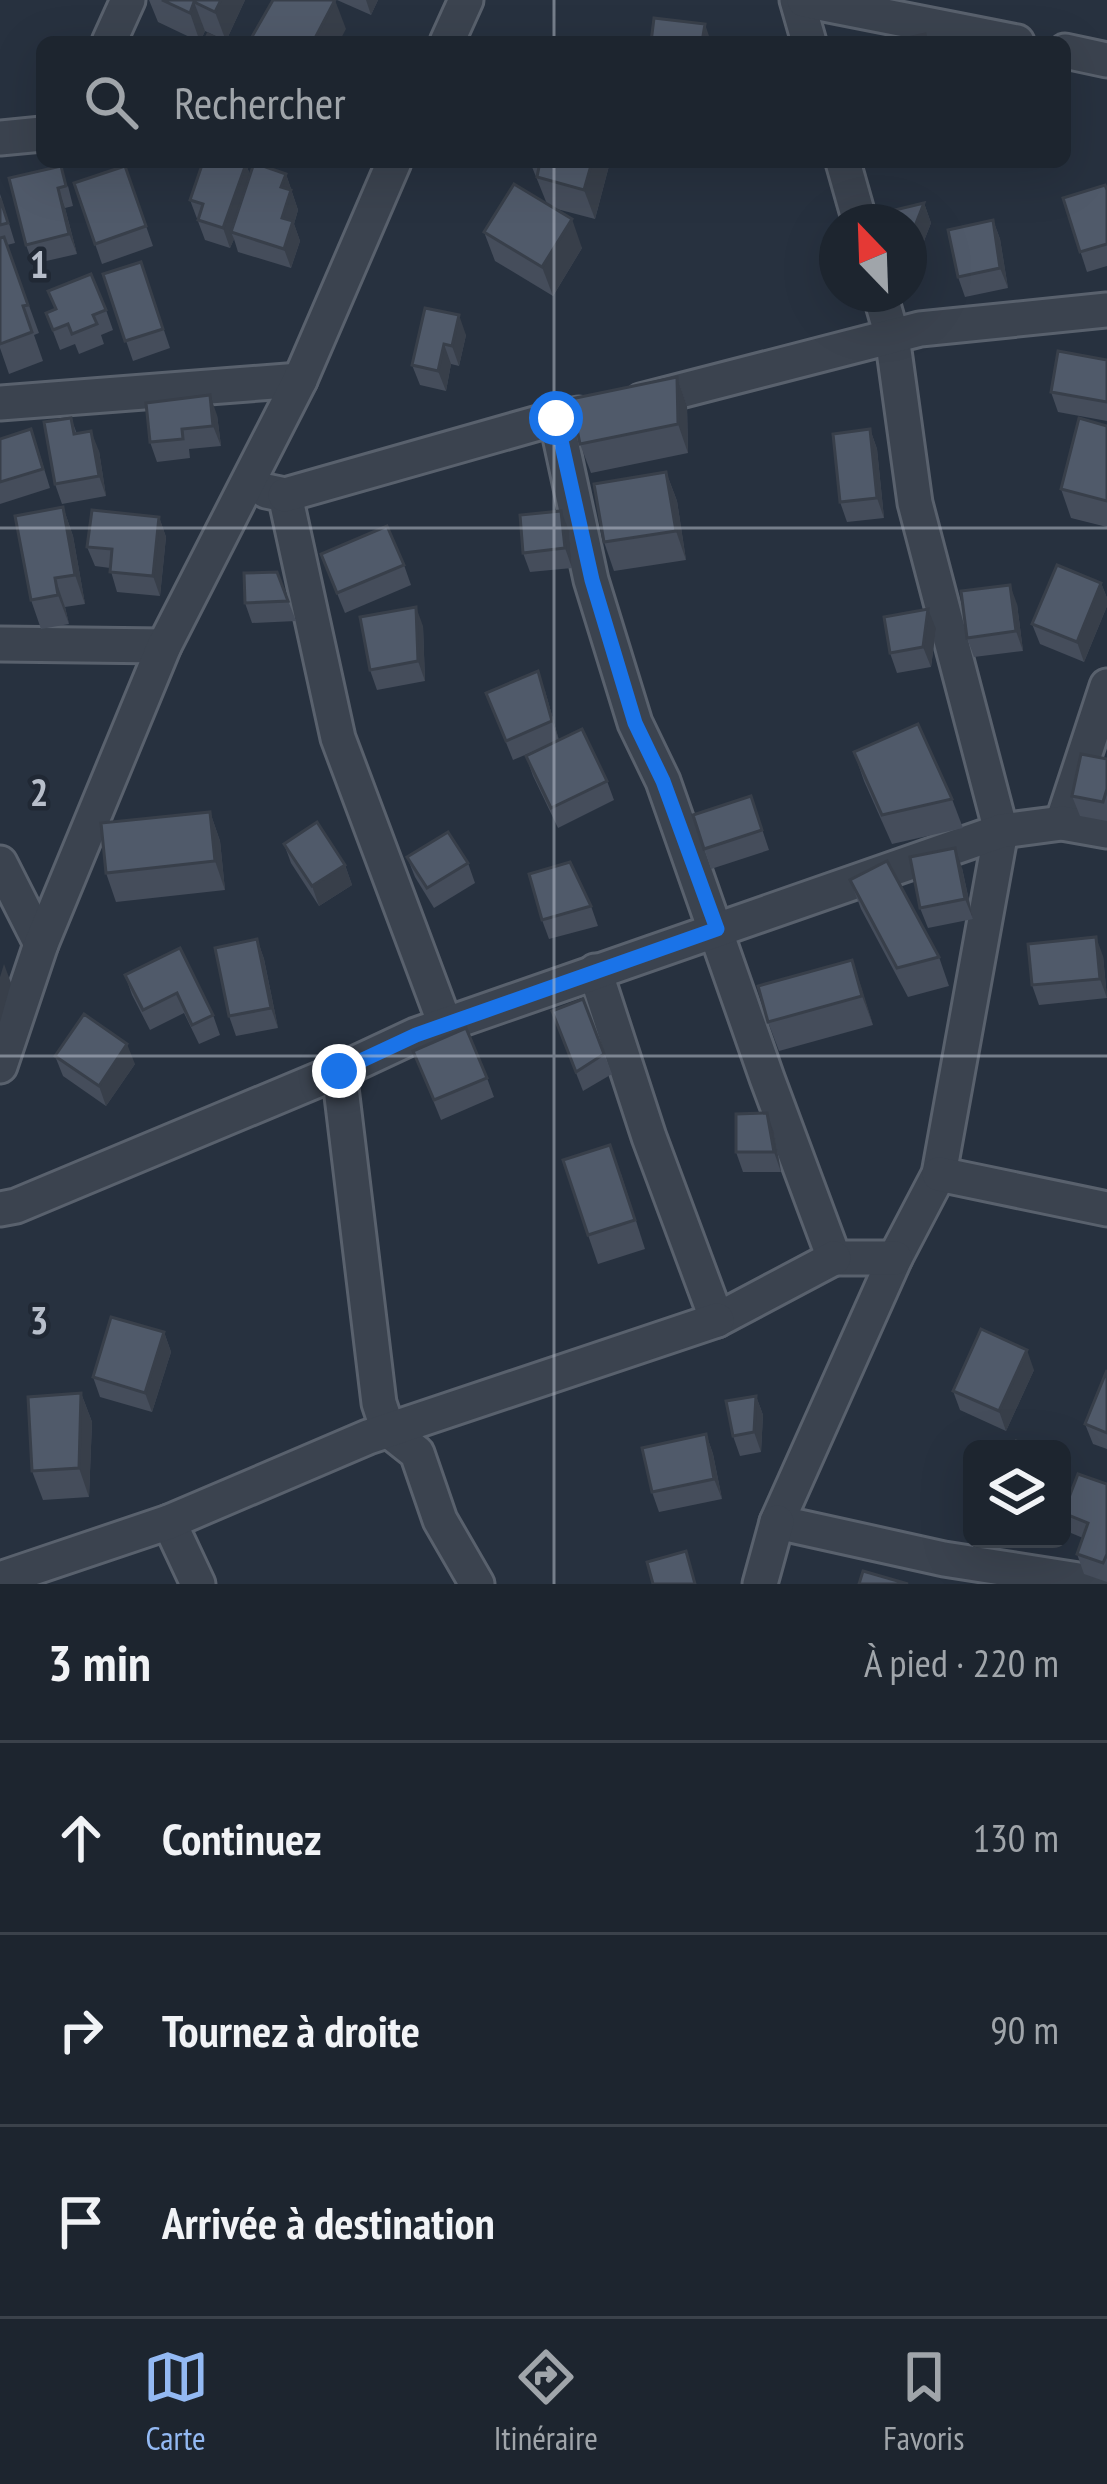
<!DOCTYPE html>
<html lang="fr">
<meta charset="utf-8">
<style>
body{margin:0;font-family:"PT Sans Narrow",sans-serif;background:#252d37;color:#f1f3f6}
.controls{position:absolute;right:36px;bottom:36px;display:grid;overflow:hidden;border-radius:18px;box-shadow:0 12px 48px #0002}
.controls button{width:108px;height:108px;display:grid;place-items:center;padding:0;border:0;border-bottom:3px solid #3b424b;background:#1d252f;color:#f1f3f6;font:60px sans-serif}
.compass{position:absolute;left:819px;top:204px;width:108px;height:108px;border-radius:50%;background:#1d252f;box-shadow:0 12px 48px #0002;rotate:337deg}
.stop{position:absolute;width:36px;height:36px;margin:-27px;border:9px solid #1a73e8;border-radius:50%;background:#fff}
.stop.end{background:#1a73e8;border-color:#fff;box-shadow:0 3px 12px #0008}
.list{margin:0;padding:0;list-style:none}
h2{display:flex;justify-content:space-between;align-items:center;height:156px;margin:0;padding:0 48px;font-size:51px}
h2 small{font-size:39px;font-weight:400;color:#a0a5aa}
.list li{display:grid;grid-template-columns:78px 1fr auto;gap:36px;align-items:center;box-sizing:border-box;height:192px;padding:0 48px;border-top:3px solid #3b424b}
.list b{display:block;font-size:45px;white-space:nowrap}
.list em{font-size:39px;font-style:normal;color:#a0a5aa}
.icon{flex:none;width:66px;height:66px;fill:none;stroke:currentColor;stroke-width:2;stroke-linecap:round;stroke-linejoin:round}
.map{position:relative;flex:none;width:1107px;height:1584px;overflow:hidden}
.search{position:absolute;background:#1d252f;box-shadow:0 12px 48px #0002;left:36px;right:36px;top:36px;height:132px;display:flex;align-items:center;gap:30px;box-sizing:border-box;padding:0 42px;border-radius:18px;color:#a0a5aa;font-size:45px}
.sheet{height:732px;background:#1d252f}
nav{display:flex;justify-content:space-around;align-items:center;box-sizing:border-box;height:168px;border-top:3px solid #3b424b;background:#1d252f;font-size:33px;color:#a0a5aa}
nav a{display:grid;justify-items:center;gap:6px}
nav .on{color:#93b9f3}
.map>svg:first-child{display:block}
</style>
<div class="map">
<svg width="1107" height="1584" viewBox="0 0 1107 1584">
<rect width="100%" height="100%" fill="#27313f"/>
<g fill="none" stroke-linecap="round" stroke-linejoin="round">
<g stroke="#59616d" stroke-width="39">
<g id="minor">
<path d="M797 0 809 42"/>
<path d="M804 0 1017 42"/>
<path d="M109 42 128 0"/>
<path d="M447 42 466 0"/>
<path d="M1065 51 1107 60"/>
<path d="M0 138 42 134"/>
<path d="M843 162 860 222"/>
<path d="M880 294 892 336 915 503 1001 831 939 1174 895 1258 777 1522 944 1559 1104 1584"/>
<path d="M641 401 920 329 1107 310"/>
<path d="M0 403 300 380"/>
<path d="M556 418 591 580 635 723 663 781 767 1078 834 1258H895"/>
<path d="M266 491 285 495 338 738 445 1024"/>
<path d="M285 495 556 418 579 414"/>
<path d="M0 644 164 646"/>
<path d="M1062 823 1107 686"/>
<path d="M0 863 41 944"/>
<path d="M595 971 649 1137 717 1320 834 1258"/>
<path d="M0 1066 41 944 164 646 300 380 394 162"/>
<path d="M339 1071 379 1403 388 1430 417 1453 440 1520 477 1584"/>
<path d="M939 1174 1107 1209"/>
<path d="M0 1209 16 1206 339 1071 416 1035 1001 831 1062 823 1107 831"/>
<path d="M169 1522 198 1584"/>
<path d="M0 1579 169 1522 368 1437 717 1320"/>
<path d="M760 1584 777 1522"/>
</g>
</g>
<use href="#minor" stroke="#3b434f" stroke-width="33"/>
</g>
<g fill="#454d5b">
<path d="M149 0H245L226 41 205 31 200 42 158 22Z"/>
<path d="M337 0H378L371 15Z"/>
<path d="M530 162H610L595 219 553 208 582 248 553 296 495 261 484 232 547 204Z"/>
<path d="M246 164 250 175 286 174 298 210 294 224 300 241 291 268 238 252 234 239 230 248 205 240 190 200Z"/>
<path d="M125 166 153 246 102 264 74 183Z"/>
<path d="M9 178 68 186 73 206 65 208 77 254 33 264 26 245Z"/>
<path d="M1107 190V266L1087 272 1063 198Z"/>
<path d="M0 194 15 243 7 245 39 333 34 335 43 361 9 374 0 348Z"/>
<path d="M924 203 931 223 922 246 909 249V222Z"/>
<path d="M993 220 1000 239 1008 288 965 297 958 277Z"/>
<path d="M141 262 170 348 133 361 103 274Z"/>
<path d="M48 291 106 310 113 330 101 335 104 344 79 354 75 344 60 350 46 313 55 309Z"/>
<path d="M425 308 466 335 459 366 451 364 446 391 420 385 412 365Z"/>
<path d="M1107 360V421L1058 412 1051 392Z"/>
<path d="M677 377 687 406 688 453 591 473 580 444Z"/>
<path d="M217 415 221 446 189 449 190 458 157 462 150 442Z"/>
<path d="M71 418 77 434 99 451 106 496 62 504 55 484Z"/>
<path d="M1107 426V527L1071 518 1061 489Z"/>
<path d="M870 429 877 449 884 518 847 522 840 502Z"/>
<path d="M0 439 38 449 50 488 0 504Z"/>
<path d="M666 472 677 501 686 560 614 571 604 542Z"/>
<path d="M63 507 73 536 85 604 65 607 69 624 41 629 31 600Z"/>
<path d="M159 517 166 537 160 596 117 592 110 568 95 566 87 547Z"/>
<path d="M569 531 572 568 530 572 523 553Z"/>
<path d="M321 554 404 565 411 585 345 613Z"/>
<path d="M277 572 296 621 252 623 245 603Z"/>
<path d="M1101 583 1107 598V606L1084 662 1040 644 1032 624Z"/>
<path d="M1017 604 1023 651 974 657 967 638Z"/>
<path d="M423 626 425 681 377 690 370 670Z"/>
<path d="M936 629 931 667 897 673 890 653Z"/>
<path d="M545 691 559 740 607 781 614 800 558 828 533 776 526 756 544 747 513 760 486 693Z"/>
<path d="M854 752 952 799 963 828 892 844 864 781Z"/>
<path d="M1107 759V821L1080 816 1072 796Z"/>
<path d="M751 796 769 850 711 869 693 815Z"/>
<path d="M210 812 220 841 225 890 116 902 106 873Z"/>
<path d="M284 844 345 865 352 885 319 906 291 863Z"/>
<path d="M407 857 468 863 475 883 434 908 415 877Z"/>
<path d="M962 868 973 919 928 928 920 908Z"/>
<path d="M850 880 939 957 949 986 908 997 861 909Z"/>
<path d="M591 906 598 926 549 939 542 920Z"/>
<path d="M257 939 264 959 278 1028 236 1036 229 1016Z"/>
<path d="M180 948 213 1015 220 1035 199 1044 184 1013 150 1030 132 995 125 975Z"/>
<path d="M1103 956 1107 998 1039 1005 1032 985Z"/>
<path d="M852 960 873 1025 779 1051 768 1022Z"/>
<path d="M583 999 612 1074 583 1091 552 1011Z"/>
<path d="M413 1051 487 1078 494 1097 441 1120Z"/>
<path d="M55 1056 135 1064 106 1106 63 1076Z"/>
<path d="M774 1133 781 1172H743L736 1152Z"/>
<path d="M621 1174 645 1249 598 1264 588 1235Z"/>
<path d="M164 1332 171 1352 152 1412 100 1397 93 1377Z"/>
<path d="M1034 1370 1006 1431 960 1410 953 1391Z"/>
<path d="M1107 1370V1449L1093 1444 1085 1424Z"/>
<path d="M81 1393 92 1422 89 1497 43 1500 32 1471Z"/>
<path d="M756 1396 763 1415 761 1452 740 1456 733 1436Z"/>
<path d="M706 1434 713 1454 722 1499 659 1512 652 1492Z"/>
<path d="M1107 1484V1582L1084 1574 1077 1554 1083 1538 1071 1533 1063 1513Z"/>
<path d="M1017 1539H1040L1037 1548Z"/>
</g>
<g fill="#383f4a">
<path d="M221 0H245L226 41 215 12Z"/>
<path d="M335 0 346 29 339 42H313Z"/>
<path d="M366 0H378L371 15Z"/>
<path d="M194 2 205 31 200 42 190 13Z"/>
<path d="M705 24 711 42H702Z"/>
<path d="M592 162H610L595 219 584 190Z"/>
<path d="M246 164 253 183 231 232 234 239 230 248 223 228Z"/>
<path d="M286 174 298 210 294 224 300 241 291 268 284 249 281 187Z"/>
<path d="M58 188 65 208 77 254 69 234Z"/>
<path d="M924 203 931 223 922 246 915 226Z"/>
<path d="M572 219 582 248 553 296 542 267Z"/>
<path d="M993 220 1000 239 1008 288 1000 268Z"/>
<path d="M459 315 466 335 459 366 452 346Z"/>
<path d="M444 344 451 364 446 391 438 371Z"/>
<path d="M677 377 687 406 688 453 678 424Z"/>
<path d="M210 395 217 415 221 446 213 426Z"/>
<path d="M870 429 877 449 884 518 877 498Z"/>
<path d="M91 431 99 451 106 496 99 476Z"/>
<path d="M666 472 677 501 686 560 676 531Z"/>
<path d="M63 507 73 536 85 604 75 575Z"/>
<path d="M561 511 569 531 572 568 565 548Z"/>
<path d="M159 517 166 537 160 596 153 576Z"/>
<path d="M55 578 65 607 69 624 58 595Z"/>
<path d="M1101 583 1107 598V606L1084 662 1077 642Z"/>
<path d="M1010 585 1017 604 1023 651 1016 631Z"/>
<path d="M416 607 423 626 425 681 418 661Z"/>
<path d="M928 609 936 629 931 667 923 647Z"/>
<path d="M538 671 545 691 559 741 552 721Z"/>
<path d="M210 812 220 841 225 890 215 861Z"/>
<path d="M955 848 962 868 973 919 965 899Z"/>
<path d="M345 865 352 885 319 906 312 886Z"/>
<path d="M1096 937 1103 956 1107 998 1100 979Z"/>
<path d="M257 939 264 959 278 1028 271 1008Z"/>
<path d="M852 960 862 989 873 1025 862 996Z"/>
<path d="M4 964 11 983 0 1022V977Z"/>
<path d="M127 1044 135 1064 106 1106 99 1086Z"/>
<path d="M767 1113 774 1133 781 1172 774 1152Z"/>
<path d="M164 1332 171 1352 152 1412 145 1393Z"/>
<path d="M1027 1350 1034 1370 1006 1431 999 1411Z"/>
<path d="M81 1393 92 1422 89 1497 79 1468Z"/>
<path d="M756 1396 763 1415 761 1452 754 1432Z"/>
<path d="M706 1434 713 1454 722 1499 714 1479Z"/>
<path d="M1062 1468 1066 1479 1062 1489Z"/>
</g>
<g fill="#505a6a" stroke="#383f4a" stroke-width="3">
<path d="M162 0H221L215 12 194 2 190 13Z"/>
<path d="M273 0H335L313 42H249Z"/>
<path d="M654 18 705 24 702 42H651Z"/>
<path d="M208 34 226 42H204Z"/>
<path d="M925 34 927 42H890Z"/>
<path d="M203 162 246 164 223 228 198 220 203 204 190 200Z"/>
<path d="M540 162H592L584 190 537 177Z"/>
<path d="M254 163 286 174 281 187 291 190 282 218 293 221 284 249 231 232Z"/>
<path d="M61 166 66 186 58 188 69 234 26 245 9 178Z"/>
<path d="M125 166 146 226 95 244 74 183Z"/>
<path d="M514 184 572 219 542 267 484 232Z"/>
<path d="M1105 185 1107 190V244L1080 252 1063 198Z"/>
<path d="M0 198 8 223 0 225Z"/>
<path d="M924 203 915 226 909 228V222H872L870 216Z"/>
<path d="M993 220 1000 268 958 277 948 230Z"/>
<path d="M4 237 28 305 23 306 32 332 0 344V238Z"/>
<path d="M141 262 163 329 125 341 103 274Z"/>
<path d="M91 274 106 310 93 315 97 324 72 334 68 324 53 330 46 313 56 309 48 291Z"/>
<path d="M425 308 459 315 452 346 444 344 438 371 412 365Z"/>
<path d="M1058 351 1107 360V402L1051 392Z"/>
<path d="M677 377 678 424 580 444 571 399Z"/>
<path d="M210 395 213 426 182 429 183 439 150 442 146 403Z"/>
<path d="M71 418 74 434 91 431 99 476 55 484 44 422Z"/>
<path d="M1079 418 1107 426V501L1061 489Z"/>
<path d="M31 429 43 469 0 482V439Z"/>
<path d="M870 429 877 498 840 502 833 434Z"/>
<path d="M666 472 676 531 604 542 594 484Z"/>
<path d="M63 507 75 575 55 578 58 595 31 600 15 516Z"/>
<path d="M92 510 159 517 153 576 110 572 112 549 87 547Z"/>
<path d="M561 511 565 548 523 553 520 515Z"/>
<path d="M387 526 404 565 337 593 321 554Z"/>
<path d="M1057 565 1101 583 1077 642 1032 624Z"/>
<path d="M277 572 288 601 245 603 244 573Z"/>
<path d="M1010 585 1016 631 967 638 961 591Z"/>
<path d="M416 607 418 661 370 670 360 617Z"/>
<path d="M928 609 923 647 890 653 884 617Z"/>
<path d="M538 671 552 721 506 741 486 693Z"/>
<path d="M918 724 952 799 882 815 854 752Z"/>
<path d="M582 729 607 781 551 808 526 756Z"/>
<path d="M1081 754 1107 759V789L1103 802 1072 796Z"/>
<path d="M751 796 762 830 704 849 693 815Z"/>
<path d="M210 812 215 861 106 873 101 823Z"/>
<path d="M317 822 345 865 312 886 284 844Z"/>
<path d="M448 832 468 863 427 888 407 857Z"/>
<path d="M955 848 965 899 920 908 910 857Z"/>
<path d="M887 861 939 957 897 968 850 880Z"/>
<path d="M570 862 591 906 542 920 529 874Z"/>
<path d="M1096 937 1100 979 1032 985 1028 944Z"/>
<path d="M257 939 271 1008 229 1016 215 948Z"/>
<path d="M180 948 213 1015 192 1025 177 993 143 1010 125 975Z"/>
<path d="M852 960 862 996 768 1022 758 986Z"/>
<path d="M583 999 604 1054 576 1072 552 1011Z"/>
<path d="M84 1014 127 1044 99 1086 55 1056Z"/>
<path d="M466 1028 487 1078 434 1100 413 1051Z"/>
<path d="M767 1113 774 1152H736V1114Z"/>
<path d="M610 1145 635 1220 588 1235 563 1160Z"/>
<path d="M111 1317 164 1332 145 1393 93 1377Z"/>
<path d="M981 1329 1027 1350 999 1411 953 1391Z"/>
<path d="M1107 1370V1433L1085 1424Z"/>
<path d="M81 1393 79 1468 32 1471 28 1397Z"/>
<path d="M756 1396 754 1432 733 1436 726 1401Z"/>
<path d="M706 1434 714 1479 652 1492 642 1448Z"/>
<path d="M1016 1441 1035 1449H1013Z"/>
<path d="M1078 1474 1107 1484V1554L1103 1563 1077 1554 1088 1523 1063 1513Z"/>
<path d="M686 1551 695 1584H653L647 1562Z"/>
<path d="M863 1571 908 1584H859Z"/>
</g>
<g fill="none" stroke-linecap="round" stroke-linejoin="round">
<path stroke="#1a73e8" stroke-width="15" d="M339 1071 416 1035 717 929 663 781 635 723 592 580 556 418"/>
</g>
<path fill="none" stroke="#b7beca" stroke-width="3" stroke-opacity="0.55" d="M554 0V42M554 162V1584M0 528H1107M0 1056H1107"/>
<g font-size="39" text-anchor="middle" font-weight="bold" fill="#b7beca" stroke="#202834" stroke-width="9" stroke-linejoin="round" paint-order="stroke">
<text x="39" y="278">1</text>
<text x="39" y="806">2</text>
<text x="39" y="1334">3</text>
</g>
</svg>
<div class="controls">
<button><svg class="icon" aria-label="layers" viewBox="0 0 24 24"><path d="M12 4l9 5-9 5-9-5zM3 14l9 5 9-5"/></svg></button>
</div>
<svg class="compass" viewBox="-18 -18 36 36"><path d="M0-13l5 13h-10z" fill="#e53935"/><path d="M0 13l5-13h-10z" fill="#a0a5aa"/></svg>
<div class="stop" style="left:556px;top:418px"></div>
<div class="stop end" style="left:339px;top:1071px"></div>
<div class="search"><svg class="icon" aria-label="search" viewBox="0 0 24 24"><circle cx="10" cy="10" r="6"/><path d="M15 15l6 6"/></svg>Rechercher</div>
</div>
<section class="sheet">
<h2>3 min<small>À pied · 220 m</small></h2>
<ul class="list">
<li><svg class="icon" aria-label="ahead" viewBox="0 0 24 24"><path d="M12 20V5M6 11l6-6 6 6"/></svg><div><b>Continuez</b></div><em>130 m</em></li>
<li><svg class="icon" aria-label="right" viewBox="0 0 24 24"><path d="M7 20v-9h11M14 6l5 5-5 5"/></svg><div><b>Tournez à droite</b></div><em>90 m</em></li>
<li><svg class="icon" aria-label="arrive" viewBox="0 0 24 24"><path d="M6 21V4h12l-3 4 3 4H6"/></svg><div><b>Arrivée à destination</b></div></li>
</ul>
</section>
<nav>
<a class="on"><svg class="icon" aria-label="map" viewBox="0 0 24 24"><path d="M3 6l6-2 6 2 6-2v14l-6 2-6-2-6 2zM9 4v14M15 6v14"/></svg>Carte</a>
<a><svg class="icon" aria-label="directions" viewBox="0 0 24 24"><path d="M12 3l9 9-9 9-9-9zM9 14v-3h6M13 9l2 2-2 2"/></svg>Itinéraire</a>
<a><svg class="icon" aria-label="saved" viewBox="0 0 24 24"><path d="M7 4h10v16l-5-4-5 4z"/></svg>Favoris</a>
</nav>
